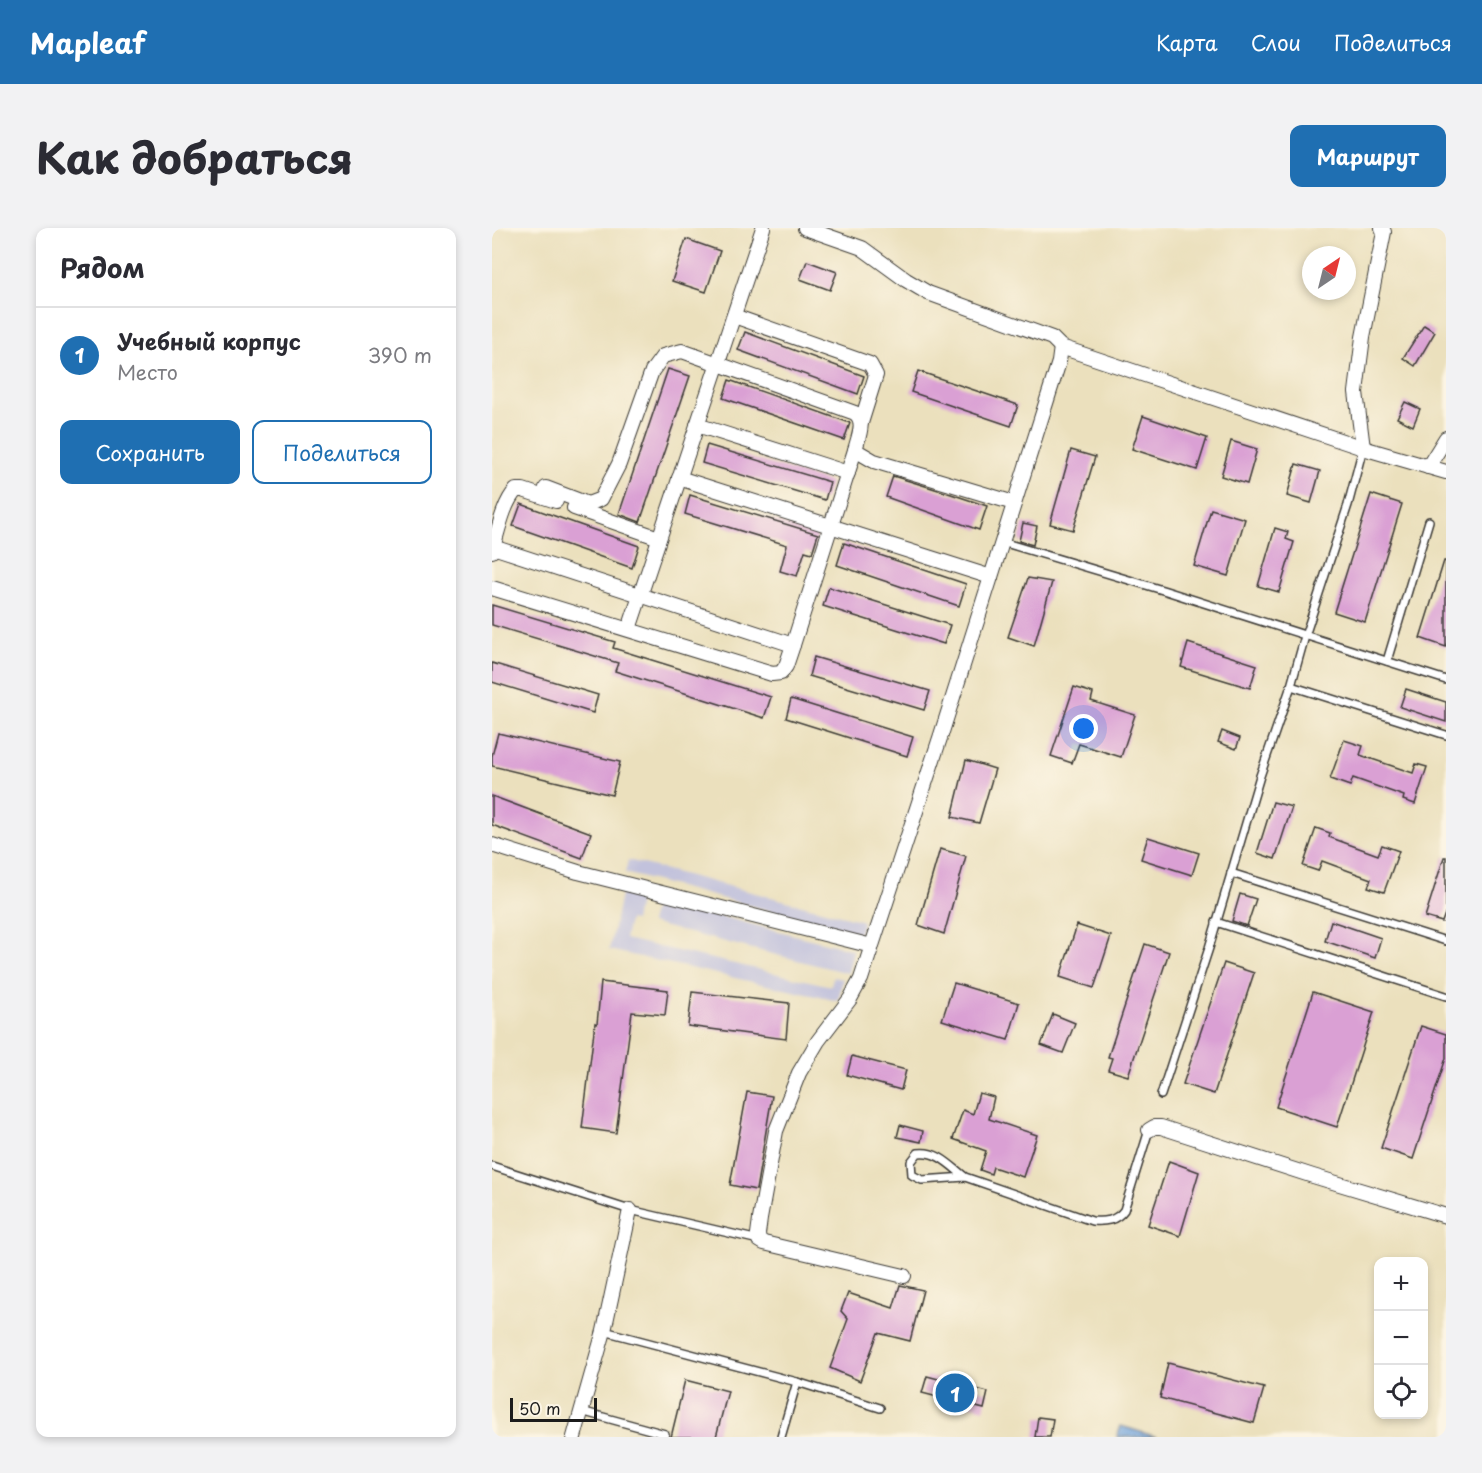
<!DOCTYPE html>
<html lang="ru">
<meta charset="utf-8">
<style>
body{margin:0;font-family:"Playpen Sans",sans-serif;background:#f2f2f3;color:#2b2b33}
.controls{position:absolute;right:18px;bottom:18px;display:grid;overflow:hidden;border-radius:12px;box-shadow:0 3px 9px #0003}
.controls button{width:54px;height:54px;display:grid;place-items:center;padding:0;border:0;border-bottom:2px solid #e1e1e2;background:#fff;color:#2b2b33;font:30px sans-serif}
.compass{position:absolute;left:810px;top:18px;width:54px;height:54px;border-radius:50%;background:#fff;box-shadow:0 3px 9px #0003;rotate:35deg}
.scale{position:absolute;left:18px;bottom:15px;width:87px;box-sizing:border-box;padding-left:6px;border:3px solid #1c1c1c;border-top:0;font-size:16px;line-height:21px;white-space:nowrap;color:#1c1c1c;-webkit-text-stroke:4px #fcf5e5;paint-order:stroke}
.you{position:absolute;left:592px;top:501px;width:21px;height:21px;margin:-15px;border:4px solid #fff;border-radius:50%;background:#1a73e8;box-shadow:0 0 0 9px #1a73e833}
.badge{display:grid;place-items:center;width:39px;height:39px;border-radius:50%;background:#1f6fb2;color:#fff;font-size:20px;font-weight:700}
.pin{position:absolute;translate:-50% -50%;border:3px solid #fff;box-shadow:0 2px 6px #0006}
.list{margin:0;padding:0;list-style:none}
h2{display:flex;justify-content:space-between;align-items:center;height:78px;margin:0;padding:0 24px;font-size:26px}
h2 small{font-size:20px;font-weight:400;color:#7c7c81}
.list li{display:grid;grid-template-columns:39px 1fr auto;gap:18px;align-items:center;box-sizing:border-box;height:96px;padding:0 24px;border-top:2px solid #e1e1e2}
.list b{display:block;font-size:22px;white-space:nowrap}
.list p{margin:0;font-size:20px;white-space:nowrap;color:#7c7c81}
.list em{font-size:20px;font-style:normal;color:#7c7c81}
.actions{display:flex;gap:12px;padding:18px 24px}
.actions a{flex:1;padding:14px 0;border:2px solid #1f6fb2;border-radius:12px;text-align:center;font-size:21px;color:#1f6fb2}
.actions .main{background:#1f6fb2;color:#fff}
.icon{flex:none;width:33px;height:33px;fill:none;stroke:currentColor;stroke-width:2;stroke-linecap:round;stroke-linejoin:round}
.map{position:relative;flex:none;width:954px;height:1209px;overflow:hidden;border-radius:12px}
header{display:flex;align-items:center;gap:36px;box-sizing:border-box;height:84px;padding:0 30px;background:#1f6fb2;color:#fff}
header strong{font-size:28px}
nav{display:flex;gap:33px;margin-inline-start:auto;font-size:21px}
.intro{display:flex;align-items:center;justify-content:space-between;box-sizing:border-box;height:144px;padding:0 36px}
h1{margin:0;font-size:42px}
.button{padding:15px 27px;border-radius:12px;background:#1f6fb2;color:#fff;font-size:21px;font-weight:700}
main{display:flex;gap:36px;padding:0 36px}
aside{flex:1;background:#fff;border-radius:12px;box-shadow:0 3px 9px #0003}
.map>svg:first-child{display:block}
</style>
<header>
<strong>Mapleaf</strong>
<nav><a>Карта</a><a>Слои</a><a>Поделиться</a></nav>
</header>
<div class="intro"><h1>Как добраться</h1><a class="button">Маршрут</a></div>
<main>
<aside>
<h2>Рядом<small></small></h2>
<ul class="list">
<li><span class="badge">1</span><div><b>Учебный корпус</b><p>Место</p></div><em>390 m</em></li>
</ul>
<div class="actions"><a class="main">Сохранить</a><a>Поделиться</a></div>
</aside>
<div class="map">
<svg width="954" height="1209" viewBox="0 0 954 1209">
<rect width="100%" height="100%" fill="#fcf5e5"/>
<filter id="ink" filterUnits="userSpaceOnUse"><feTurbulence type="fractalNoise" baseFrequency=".0167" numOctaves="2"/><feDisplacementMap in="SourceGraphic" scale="12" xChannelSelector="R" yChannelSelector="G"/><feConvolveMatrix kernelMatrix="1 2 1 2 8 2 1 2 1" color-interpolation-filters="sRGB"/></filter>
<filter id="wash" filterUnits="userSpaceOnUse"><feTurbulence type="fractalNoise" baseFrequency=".008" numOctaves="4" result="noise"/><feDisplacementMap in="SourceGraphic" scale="24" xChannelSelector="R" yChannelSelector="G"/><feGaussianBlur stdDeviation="1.35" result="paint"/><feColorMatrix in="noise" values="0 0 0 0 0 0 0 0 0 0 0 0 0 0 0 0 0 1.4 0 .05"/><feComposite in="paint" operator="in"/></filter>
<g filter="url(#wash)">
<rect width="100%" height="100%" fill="#ebe0bd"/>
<g fill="#c2c2dc">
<path d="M136 632 371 693 367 706 133 645Z"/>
<path d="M130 663 148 668 143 693 137 692 133 711 339 758 341 749 351 751 346 773 117 722Z"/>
<path d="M164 672 361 722 356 745 158 695Z"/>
</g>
<path fill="#70a3dc" stroke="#46607c" stroke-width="1.5" d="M629 1198 665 1209H625Z"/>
<g id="blocks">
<g fill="#daa0d4">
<path d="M194 11 228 23 214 64 180 53Z"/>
<path d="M315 33 345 44 338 62 308 51Z"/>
<path d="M932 97 943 104 923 138 911 130Z"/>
<path d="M253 104 372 148 366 166 246 122Z"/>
<path d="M176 141 198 148 148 294 127 286Z"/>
<path d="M426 143 526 177 519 198 419 164Z"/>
<path d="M237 152 358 195 352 212 231 170Z"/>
<path d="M913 174 928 181 921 198 905 190Z"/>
<path d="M651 188 715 210 705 242 640 221Z"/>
<path d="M739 213 765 221 755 256 729 248Z"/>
<path d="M215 217 338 254 333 272 210 235Z"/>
<path d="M579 222 603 229 581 302 558 296Z"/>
<path d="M804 236 828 243 819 275 795 268Z"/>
<path d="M401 248 456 265 495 278 487 302 394 269Z"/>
<path d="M879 266 910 276 873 394 842 384Z"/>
<path d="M198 267 326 306 320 325 313 323 305 348 288 343 295 317 193 286Z"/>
<path d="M29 276 147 318 140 340 21 298Z"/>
<path d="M719 281 753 291 736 348 702 338Z"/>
<path d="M531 295 545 298 541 317 527 313Z"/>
<path d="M783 300 796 304 794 311 802 314 787 364 766 358Z"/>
<path d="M352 315 474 356 467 378 345 337Z"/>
<path d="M952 333H954V419L928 410Z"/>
<path d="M536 350 560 354 542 418 516 409Z"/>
<path d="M337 359 458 397 452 416 331 378Z"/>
<path d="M0 377 123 414 121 420 279 469 272 490 123 443 126 435 0 397Z"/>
<path d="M696 415 765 437 758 460 689 439Z"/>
<path d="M322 429 438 463 432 482 317 448Z"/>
<path d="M0 435 106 467 101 485 0 454Z"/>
<path d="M582 459 601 465 599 473 643 487 629 529 587 516 580 535 559 528Z"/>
<path d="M914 461 954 474V494L908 479Z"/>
<path d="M299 471 421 509 415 528 294 490Z"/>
<path d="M730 503 748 510 744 521 726 514Z"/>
<path d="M6 505 128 534 120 567 0 538V528Z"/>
<path d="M852 512 871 518 868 527 921 545 924 536 935 539 923 576 911 572 912 568 861 550 858 558 838 551Z"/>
<path d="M474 532 503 541 487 595 460 589Z"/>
<path d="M0 568 99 605 90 630 0 597Z"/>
<path d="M781 574 800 579 783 631 765 625Z"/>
<path d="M824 600 838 605 837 609 886 627 890 617 907 623 892 664 876 659 879 651 830 633 826 643 811 638Z"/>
<path d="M656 609 707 625 700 647 649 631Z"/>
<path d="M448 621 474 628 452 706 426 697Z"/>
<path d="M952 629H954V683L950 694 933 689Z"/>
<path d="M748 666 764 671 755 698 740 693Z"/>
<path d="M839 693 889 710 883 730 833 713Z"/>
<path d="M585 697 619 708 602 760 568 749Z"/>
<path d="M653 716 677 724 636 848 616 842 620 830 616 829Z"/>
<path d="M732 735 762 745 722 866 691 856Z"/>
<path d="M109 754 176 762 173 787 140 784 124 905 90 900 103 795 105 796Z"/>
<path d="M462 755 527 775 516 812 450 792Z"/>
<path d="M200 764 297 775 294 811 196 798Z"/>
<path d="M821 764 882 784 845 899 784 879Z"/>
<path d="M561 786 583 795 571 825 549 817Z"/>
<path d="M929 798 954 806V830L921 931 889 920Z"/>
<path d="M360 828 414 842 409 862 355 847Z"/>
<path d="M255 864 280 868 264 962 238 957Z"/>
<path d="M487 865 502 869 497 891 545 907 531 949 501 939 499 946 488 942 494 923 461 911 471 882 481 886Z"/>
<path d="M408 897 431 903 429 914 405 909Z"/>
<path d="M677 933 707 944 688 1008 656 997Z"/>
<path d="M408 1057 431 1062 418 1113 386 1105 368 1153 338 1140 356 1091 349 1083 356 1065 401 1080Z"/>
<path d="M676 1135 772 1160 762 1195 668 1170Z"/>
<path d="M435 1148 496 1164 492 1181 430 1165Z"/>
<path d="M193 1152 236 1163 224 1209H179Z"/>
<path d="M546 1189 561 1191 558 1209H543Z"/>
</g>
</g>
</g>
<g filter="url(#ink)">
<use href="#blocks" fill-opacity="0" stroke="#3b3934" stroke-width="1.5"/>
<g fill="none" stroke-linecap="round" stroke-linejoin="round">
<g stroke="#3b3934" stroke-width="10">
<g id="lane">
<path d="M510 314 674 363 954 452"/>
<path d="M895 433 937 293"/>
<path d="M799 458 954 507"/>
<path d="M739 645 954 713"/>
<path d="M724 694 954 768"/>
<path d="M669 867 717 720 768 548 799 458 813 408 856 277 871 220"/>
<path d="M0 938 138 982 267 1012"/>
<path d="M473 949C459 938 445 922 426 925L419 934 420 947 430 952 473 949 600 993C613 994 624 993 632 982L657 902"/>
<path d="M112 1103 305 1154 388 1180"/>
<path d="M89 1183 173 1206"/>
<path d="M289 1209 305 1154"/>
</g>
</g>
<g stroke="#3b3934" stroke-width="16">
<g id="street">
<path d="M313 0 370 20 414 52 436 65 560 110 569 119 871 220 954 244"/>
<path d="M242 88 378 136 384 147 369 195"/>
<path d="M205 197 356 245"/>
<path d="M871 220 864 164 871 109 892 4 890 0"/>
<path d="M936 239 954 210"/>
<path d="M187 250 499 349"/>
<path d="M54 260 96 276 109 271 127 236 160 143 171 128 190 123 363 185C374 193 366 210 363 222L382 233 522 275"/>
<path d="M82 280 167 310"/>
<path d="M1 319 301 417"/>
<path d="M0 323C6 304 11 276 24 262H31L64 273"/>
<path d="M0 360 280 446 289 445 294 438 301 417 363 222"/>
<path d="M137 401 271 0"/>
<path d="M0 617 86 644 380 718"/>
<path d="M657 902 662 899H669L821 948 954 988"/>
<path d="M412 1048 272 1015 267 1012 266 1006 268 991 284 903 307 845 326 813 358 771 369 751 449 507 567 134 569 119"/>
<path d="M82 1209 112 1103 138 982"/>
</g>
</g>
<use href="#lane" stroke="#fff" stroke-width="7"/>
<use href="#street" stroke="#fff" stroke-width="14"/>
</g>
</g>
</svg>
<div class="controls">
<button>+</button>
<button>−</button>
<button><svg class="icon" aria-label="locate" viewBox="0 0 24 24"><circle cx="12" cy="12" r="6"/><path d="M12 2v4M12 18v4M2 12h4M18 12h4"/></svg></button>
</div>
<svg class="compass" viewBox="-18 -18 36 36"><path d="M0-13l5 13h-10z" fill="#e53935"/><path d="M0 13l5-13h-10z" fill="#7c7c81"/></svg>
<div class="scale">50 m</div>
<div class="you"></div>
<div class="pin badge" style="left:463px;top:1165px">1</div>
</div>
</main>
